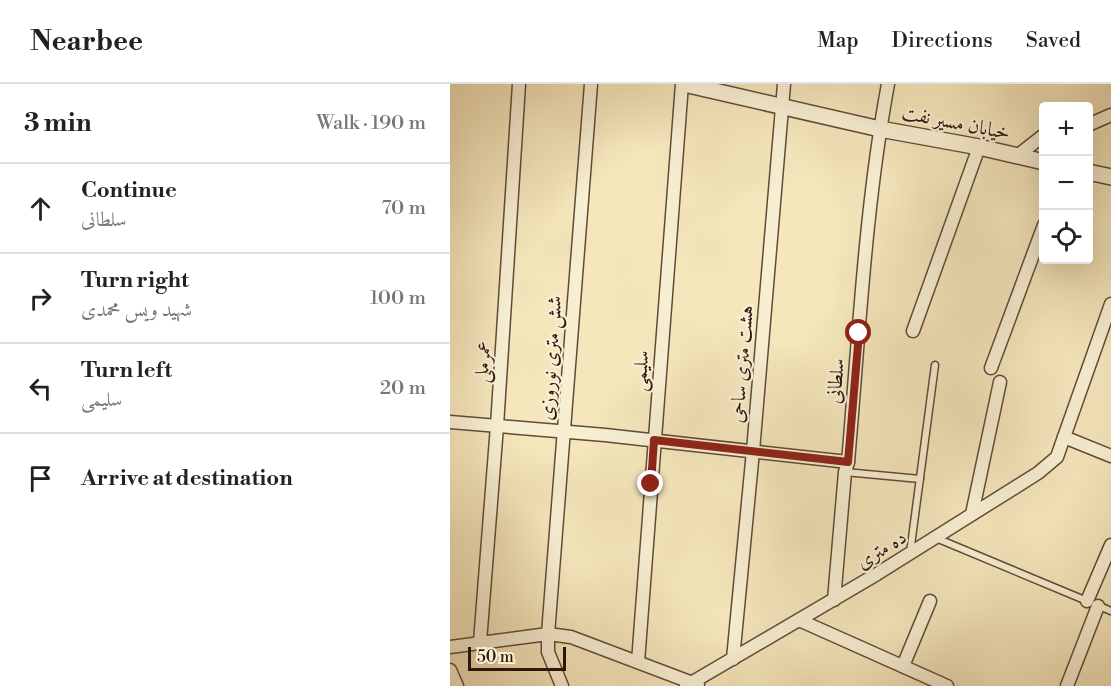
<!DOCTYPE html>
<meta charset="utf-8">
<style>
body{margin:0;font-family:"Libre Bodoni",Amiri,serif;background:#f2f2f2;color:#222}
.controls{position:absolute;right:18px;top:18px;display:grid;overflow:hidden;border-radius:6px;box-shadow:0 6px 24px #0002}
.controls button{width:54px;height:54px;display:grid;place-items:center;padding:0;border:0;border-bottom:2px solid #e0e0e0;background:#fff;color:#222;font:30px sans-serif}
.scale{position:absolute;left:18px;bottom:15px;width:98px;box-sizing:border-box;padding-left:6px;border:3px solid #30170c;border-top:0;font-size:16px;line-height:21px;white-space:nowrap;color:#30170c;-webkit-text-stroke:4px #f8efd3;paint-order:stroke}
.stop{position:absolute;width:18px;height:18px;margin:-14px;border:4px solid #8f2418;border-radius:50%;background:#fff}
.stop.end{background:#8f2418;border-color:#fff;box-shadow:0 2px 6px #0008}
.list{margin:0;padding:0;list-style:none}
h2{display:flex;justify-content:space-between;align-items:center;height:78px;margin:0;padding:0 24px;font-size:26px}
h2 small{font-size:20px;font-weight:400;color:#767676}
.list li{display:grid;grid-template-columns:39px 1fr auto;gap:18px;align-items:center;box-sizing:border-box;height:90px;padding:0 24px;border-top:2px solid #e0e0e0}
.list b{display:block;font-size:22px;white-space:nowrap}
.list p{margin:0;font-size:20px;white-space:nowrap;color:#767676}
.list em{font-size:20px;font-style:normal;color:#767676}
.icon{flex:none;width:33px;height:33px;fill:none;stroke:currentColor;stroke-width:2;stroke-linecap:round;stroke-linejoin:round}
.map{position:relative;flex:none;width:661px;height:602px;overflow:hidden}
header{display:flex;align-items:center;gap:36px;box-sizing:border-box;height:84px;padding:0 30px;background:#fff;border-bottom:2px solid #e0e0e0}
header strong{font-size:28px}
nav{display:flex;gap:33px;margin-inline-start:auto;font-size:21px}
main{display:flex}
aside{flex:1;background:#fff}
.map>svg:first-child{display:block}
</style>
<header>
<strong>Nearbee</strong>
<nav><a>Map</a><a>Directions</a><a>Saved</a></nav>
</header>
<main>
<aside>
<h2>3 min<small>Walk · 190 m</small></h2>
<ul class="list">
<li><svg class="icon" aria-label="ahead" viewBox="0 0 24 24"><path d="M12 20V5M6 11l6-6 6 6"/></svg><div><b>Continue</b><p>سلطانی</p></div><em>70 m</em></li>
<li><svg class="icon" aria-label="right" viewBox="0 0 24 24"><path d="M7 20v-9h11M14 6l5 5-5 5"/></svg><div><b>Turn right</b><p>شهید ویس محمدی</p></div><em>100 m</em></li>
<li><svg class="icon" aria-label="left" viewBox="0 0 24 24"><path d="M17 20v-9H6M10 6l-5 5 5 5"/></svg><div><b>Turn left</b><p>سلیمی</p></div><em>20 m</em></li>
<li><svg class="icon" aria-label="arrive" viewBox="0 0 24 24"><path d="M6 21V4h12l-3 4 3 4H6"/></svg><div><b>Arrive at destination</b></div></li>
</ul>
</aside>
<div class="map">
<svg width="661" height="602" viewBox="0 0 661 602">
<rect width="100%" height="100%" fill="#f5e6bc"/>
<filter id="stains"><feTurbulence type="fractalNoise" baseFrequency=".00333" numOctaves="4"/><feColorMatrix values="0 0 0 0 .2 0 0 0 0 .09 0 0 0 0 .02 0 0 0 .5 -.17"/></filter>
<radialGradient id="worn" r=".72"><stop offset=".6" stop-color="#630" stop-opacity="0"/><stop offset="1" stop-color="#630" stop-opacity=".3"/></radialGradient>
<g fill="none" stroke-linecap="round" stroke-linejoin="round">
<g stroke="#614b38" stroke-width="9">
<g id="service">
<path d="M395 388 470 395"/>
<path d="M486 454 637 517"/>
<path d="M460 469 485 281"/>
<path d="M647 521 661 527"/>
</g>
</g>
<g stroke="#614b38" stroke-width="15">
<g id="minor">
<path d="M638 41 661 31"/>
<path d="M567 72 594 51"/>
<path d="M463 247 529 63"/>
<path d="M541 284 594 141"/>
<path d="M0 338 155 351 398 378"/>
<path d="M614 353 661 220"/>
<path d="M522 430 550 298"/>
<path d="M384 516 395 388 398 378C409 252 415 124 438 0"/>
<path d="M637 517 661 461"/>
<path d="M349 536 497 602"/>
<path d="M30 558 47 342 69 0"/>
<path d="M0 563 98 550 121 553 248 601"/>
<path d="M283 575 303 367 334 0"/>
<path d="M188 578 232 0"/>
<path d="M453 582 480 517"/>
<path d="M0 586 7 602"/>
<path d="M112 602 98 568V550L141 0"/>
<path d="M236 602 427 490 588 389 607 373 614 353 661 372"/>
<path d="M617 602 648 522"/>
</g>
</g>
<g stroke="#614b38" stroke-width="18">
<g id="tertiary">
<path d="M234 0 430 45 529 63 594 78"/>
<path d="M638 88 661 93"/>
</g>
</g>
<use href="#service" stroke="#f8efd3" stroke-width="6"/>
<use href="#minor" stroke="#f8efd3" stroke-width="12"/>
<use href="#tertiary" stroke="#f8efd3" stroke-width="15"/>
</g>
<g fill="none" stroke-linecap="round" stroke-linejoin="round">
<path stroke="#8f2418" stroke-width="8" d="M201 400 204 356 398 378 409 249"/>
</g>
<g text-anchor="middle" stroke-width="4.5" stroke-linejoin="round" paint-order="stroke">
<g font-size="20" fill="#30170c" stroke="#f8efd3">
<text transform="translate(506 38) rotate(11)" y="7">خیابان مسیر نفت</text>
<text transform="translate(100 274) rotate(-86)" y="7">شش متری نوروزی</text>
<text transform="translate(32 278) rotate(-86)" y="7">عمرملی</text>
<text transform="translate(291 280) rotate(-85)" y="7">هشت متری ساحی</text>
<text transform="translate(190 287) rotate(-86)" y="7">سلیمی</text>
<text transform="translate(385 297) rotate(-85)" y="7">سلطانی</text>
<text transform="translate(431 465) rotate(-32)" y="7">ده متری</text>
</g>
</g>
<rect width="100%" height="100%" filter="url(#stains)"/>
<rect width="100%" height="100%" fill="url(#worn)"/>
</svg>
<div class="controls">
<button>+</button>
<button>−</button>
<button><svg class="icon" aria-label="locate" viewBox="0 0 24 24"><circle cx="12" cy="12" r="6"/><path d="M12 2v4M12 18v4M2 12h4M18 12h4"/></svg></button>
</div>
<div class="scale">50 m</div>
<div class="stop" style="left:409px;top:249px"></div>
<div class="stop end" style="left:201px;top:400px"></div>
</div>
</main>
